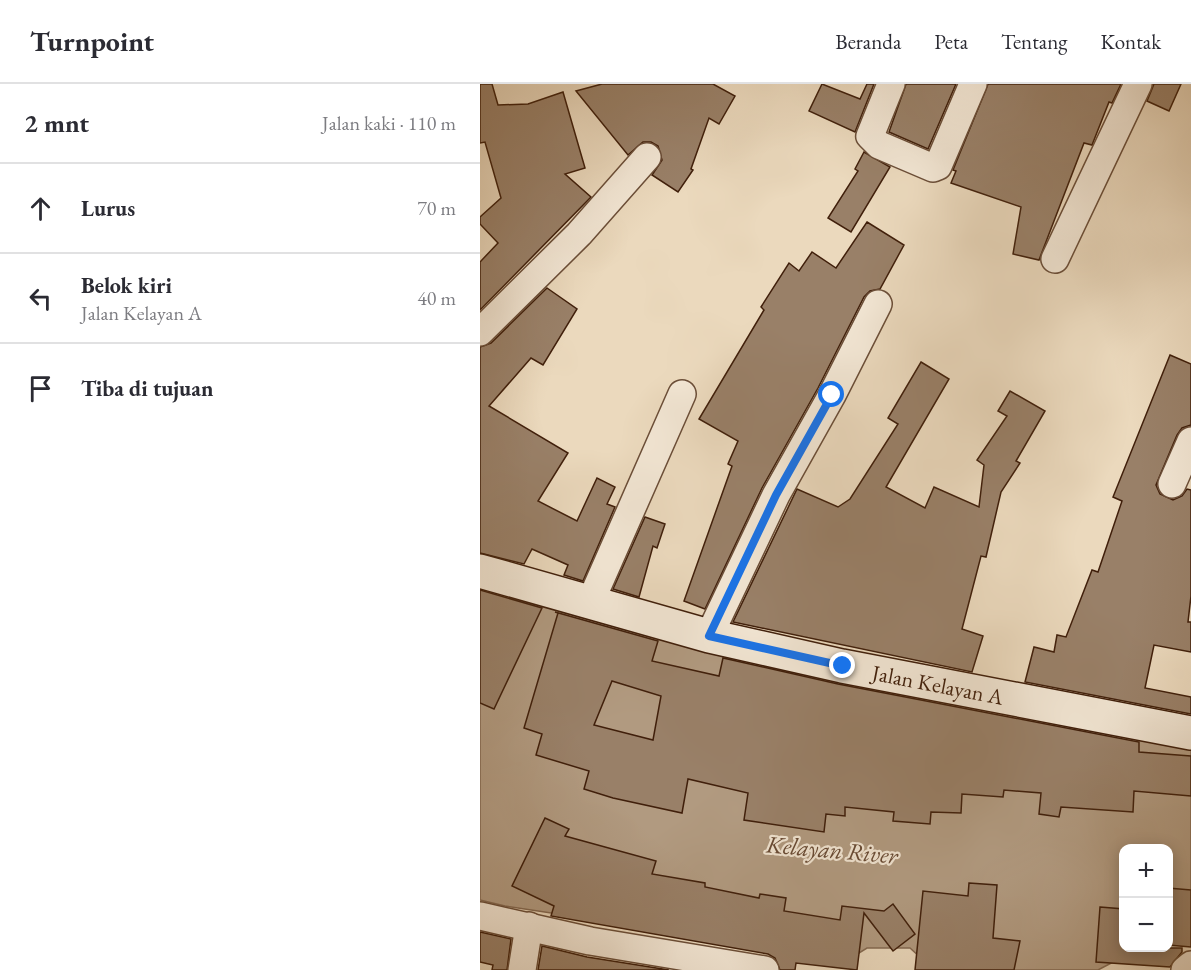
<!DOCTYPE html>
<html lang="id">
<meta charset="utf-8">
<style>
body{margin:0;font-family:"EB Garamond",serif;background:#f7f7f7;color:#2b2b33}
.controls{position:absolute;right:18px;bottom:18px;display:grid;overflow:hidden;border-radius:12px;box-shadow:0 3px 15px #0003}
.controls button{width:54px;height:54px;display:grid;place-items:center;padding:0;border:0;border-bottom:2px solid #e1e1e2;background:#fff;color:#2b2b33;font:30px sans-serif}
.stop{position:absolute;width:18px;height:18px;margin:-14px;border:4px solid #1a73e8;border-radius:50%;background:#fff}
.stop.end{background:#1a73e8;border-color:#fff;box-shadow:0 2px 6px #0008}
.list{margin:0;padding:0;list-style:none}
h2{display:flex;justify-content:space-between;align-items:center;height:78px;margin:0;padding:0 24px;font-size:26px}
h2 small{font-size:20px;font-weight:400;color:#7c7c81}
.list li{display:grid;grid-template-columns:39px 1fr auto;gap:18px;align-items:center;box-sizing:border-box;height:90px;padding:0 24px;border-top:2px solid #e1e1e2}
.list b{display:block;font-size:22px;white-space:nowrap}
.list p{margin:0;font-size:20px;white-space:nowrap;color:#7c7c81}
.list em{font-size:20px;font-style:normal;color:#7c7c81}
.icon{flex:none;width:33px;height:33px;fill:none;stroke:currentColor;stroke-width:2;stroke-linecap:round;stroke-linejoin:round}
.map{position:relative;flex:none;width:711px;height:886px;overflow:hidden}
header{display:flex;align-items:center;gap:36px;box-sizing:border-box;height:84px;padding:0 30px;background:#fff;border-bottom:2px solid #e1e1e2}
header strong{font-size:28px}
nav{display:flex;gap:33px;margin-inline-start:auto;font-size:21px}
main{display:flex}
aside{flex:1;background:#fff}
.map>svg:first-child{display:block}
</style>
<header>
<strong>Turnpoint</strong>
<nav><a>Beranda</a><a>Peta</a><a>Tentang</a><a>Kontak</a></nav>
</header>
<main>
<aside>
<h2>2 mnt<small>Jalan kaki · 110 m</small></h2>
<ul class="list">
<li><svg class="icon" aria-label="ahead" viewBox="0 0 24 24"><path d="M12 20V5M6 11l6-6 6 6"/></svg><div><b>Lurus</b></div><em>70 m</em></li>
<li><svg class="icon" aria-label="left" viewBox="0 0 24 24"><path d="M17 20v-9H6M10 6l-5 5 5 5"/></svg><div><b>Belok kiri</b><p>Jalan Kelayan A</p></div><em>40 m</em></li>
<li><svg class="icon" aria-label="arrive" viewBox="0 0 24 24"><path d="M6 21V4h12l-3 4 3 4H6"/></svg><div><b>Tiba di tujuan</b></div></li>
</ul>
</aside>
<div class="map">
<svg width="711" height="886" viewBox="0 0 711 886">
<rect width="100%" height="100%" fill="#ebd9bd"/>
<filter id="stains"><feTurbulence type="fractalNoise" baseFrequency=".00333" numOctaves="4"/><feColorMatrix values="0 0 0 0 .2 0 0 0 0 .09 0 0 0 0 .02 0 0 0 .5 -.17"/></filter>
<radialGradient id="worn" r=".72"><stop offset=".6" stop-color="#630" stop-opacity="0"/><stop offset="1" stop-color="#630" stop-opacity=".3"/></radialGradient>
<path fill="#b19a80" stroke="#846951" stroke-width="1.5" d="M0 504 711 659V836L689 848 688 764H644V864H660L618 886H454L430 864H387L371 874 25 822 0 816Z"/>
<g fill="#998068" stroke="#401f0b" stroke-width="1.5" fill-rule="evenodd">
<path d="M0 0H12L18 21 48 20 83 8 105 84 85 90 111 113 0 226V178L18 159 0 140V133L21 114 5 58 0 59Z"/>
<path d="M122 0H233L255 12 239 40 229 34 211 85 213 86 198 108 172 91 182 76 178 62 171 58H163L148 71 96 7Z"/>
<path d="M342 0 380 15 387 0H394L375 48 329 27Z"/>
<path d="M426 0H476L448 65 409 48Z"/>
<path d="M508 0H641L632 19 629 18 612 61 604 59 559 176 533 170 541 123 471 99 476 87 473 86Z"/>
<path d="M674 0H701L689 27 667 17Z"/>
<path d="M384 68 410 83 371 148 348 134 378 87 375 85Z"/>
<path d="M387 138 424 161 400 205 390 207 384 213 338 304 282 404 225 525 204 517 252 382 248 380 258 357 219 335 284 226 281 223 309 179 319 187 332 168 356 184Z"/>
<path d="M67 204 97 225 63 281 51 274 9 322 88 369 58 417 97 437 117 394 135 403 127 420 135 423 103 497 84 491 88 481 52 465 44 480 0 469V263L11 259Z"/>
<path d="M690 271 711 280V341L702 344 697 351 676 401 680 410 693 416 702 412 707 405 711 406V512L708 538H711V568L674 561 665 604 711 613V630L545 598 554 563 574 568 577 551 586 553 612 486 618 488 642 417 633 413Z"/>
<path d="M441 278 469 295 406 403 445 424 454 403 499 423 504 381 497 376 527 332 518 327 530 307 565 327 536 377 540 379 521 408 506 473 501 472 482 545 503 552 492 588 253 538 317 405 358 423 370 415 418 340 408 334Z"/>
<path d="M165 433 185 440 177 464 173 462 159 513 133 505Z"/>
<path d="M0 506 62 524 14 625 0 619Z"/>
<path d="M75 528 178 557 172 577 239 592 243 574 358 600 659 658V668L711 672V712L654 707 653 728 581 723 579 733 559 730 561 709 524 706 523 713 482 710 481 729 451 728 450 740 413 737 414 728 365 723V732L346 730 344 748 264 736 268 709 208 695 202 729 133 714 104 705 109 687 56 671 62 650 44 644 78 529ZM132 597 181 612 173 656 114 641Z"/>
<path d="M65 734 89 745 85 752 176 777 172 790 225 799V803L279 814 280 810 306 814 304 827 360 836 362 822 404 827 413 820 435 850 413 867 384 829 377 886 316 879 315 886H300L295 874 288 870 71 832 74 822 32 802Z"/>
<path d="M489 799 517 801 513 854 540 857 534 886H435L443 807 488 812Z"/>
<path d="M688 804 711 806V863L688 861Z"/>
<path d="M620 823 644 825V864H702V868L690 883 616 878Z"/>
<path d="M0 848 31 855 27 886H12L13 881 0 878Z"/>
<path d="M62 862 107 873 189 886H58Z"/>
</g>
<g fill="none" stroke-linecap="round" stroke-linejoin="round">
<g stroke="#6b4e38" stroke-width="30">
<g id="street">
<path d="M411 0 390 52 399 61 453 84 458 82 493 0"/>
<path d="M575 175 658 0"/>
<path d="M0 248 99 150 167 73"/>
<path d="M692 400 711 357"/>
<path d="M110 519 202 310"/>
<path d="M229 552 296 411 352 311 398 220"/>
<path d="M0 832 110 857 285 886"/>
<path d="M42 886 49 842"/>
<path d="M705 886 711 881"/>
</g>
</g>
<g stroke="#401f0b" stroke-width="36">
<g id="secondary">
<path id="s1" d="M0 487 229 552 362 582 711 649"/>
</g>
</g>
<use href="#street" stroke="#f2e6d4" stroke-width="27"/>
<use href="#secondary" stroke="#f2e6d4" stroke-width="33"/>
</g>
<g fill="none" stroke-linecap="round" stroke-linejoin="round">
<path stroke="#1a73e8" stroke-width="8" d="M352 311 296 411 229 552 363 582"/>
</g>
<g text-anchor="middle" stroke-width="4.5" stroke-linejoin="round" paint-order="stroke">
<g font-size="22" fill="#401f0b" stroke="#f2e6d4">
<text dy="8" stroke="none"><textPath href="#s1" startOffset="472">Jalan Kelayan A</textPath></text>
</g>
<g font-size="24" font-style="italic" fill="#684a34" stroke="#f2e6d4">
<text transform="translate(352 766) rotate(5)" y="8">Kelayan River</text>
</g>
</g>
<rect width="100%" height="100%" filter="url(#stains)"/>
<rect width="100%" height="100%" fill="url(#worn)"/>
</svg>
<div class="controls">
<button>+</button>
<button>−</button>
</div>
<div class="stop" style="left:352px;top:311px"></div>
<div class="stop end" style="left:363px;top:582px"></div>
</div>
</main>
